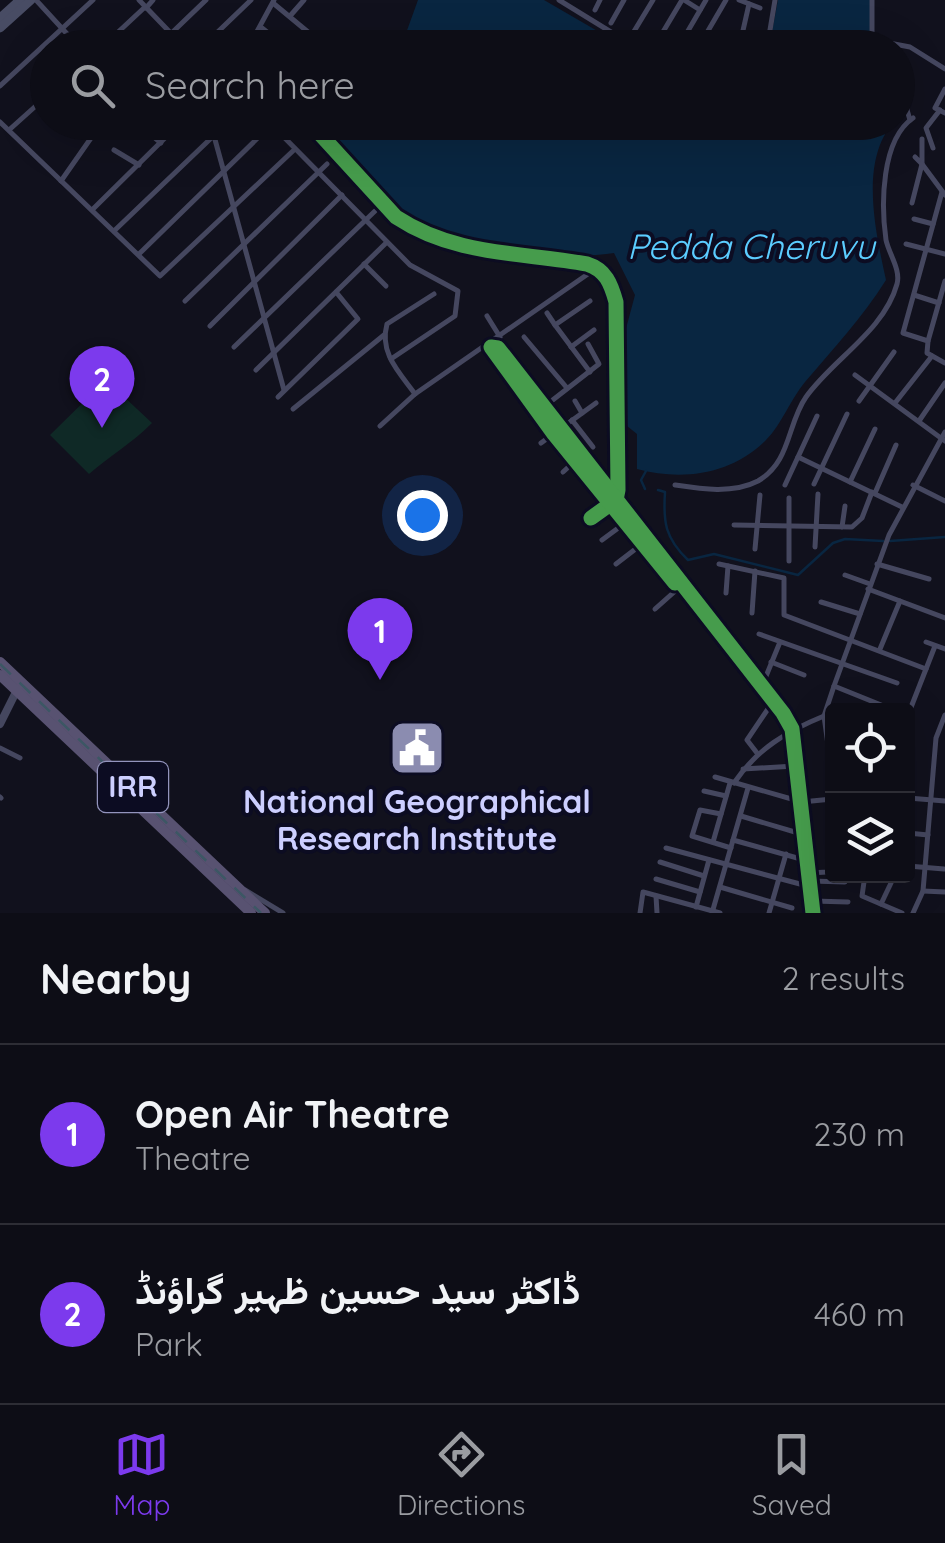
<!DOCTYPE html>
<meta charset="utf-8">
<style>
body{margin:0;font-family:Quicksand,Vazirmatn,sans-serif;background:#1b1b23;color:#f1f3f6}
.controls{position:absolute;right:30px;bottom:30px;display:grid;overflow:hidden;border-radius:10px;box-shadow:0 10px 40px #0002}
.controls button{width:90px;height:90px;display:grid;place-items:center;padding:0;border:0;border-bottom:2px solid #2d2d35;background:#0d0d16;color:#f1f3f6;font:50px sans-serif}
.you{position:absolute;left:422px;top:515px;width:35px;height:35px;margin:-25px;border:8px solid #fff;border-radius:50%;background:#1a73e8;box-shadow:0 0 0 15px #1a73e833}
.badge{display:grid;place-items:center;width:65px;height:65px;border-radius:50%;background:#7c3aed;color:#fff;font-size:32px;font-weight:700}
.pin{position:absolute;translate:-50% -82px;filter:drop-shadow(0 2px 5px #0008)}
.pin::after{content:'';position:absolute;top:52px;width:35px;height:30px;background:inherit;clip-path:polygon(0 0,100% 0,50% 100%)}
.list{margin:0;padding:0;list-style:none}
h2{display:flex;justify-content:space-between;align-items:center;height:130px;margin:0;padding:0 40px;font-size:42px}
h2 small{font-size:32px;font-weight:400;color:#9a9ca1}
.list li{display:grid;grid-template-columns:65px 1fr auto;gap:30px;align-items:center;box-sizing:border-box;height:180px;padding:0 40px;border-top:2px solid #2d2d35}
.list b{display:block;font-size:38px;white-space:nowrap}
.list p{margin:0;font-size:32px;white-space:nowrap;color:#9a9ca1}
.list em{font-size:32px;font-style:normal;color:#9a9ca1}
.icon{flex:none;width:55px;height:55px;fill:none;stroke:currentColor;stroke-width:2;stroke-linecap:round;stroke-linejoin:round}
.map{position:relative;flex:none;width:945px;height:913px;overflow:hidden}
.search{position:absolute;background:#0d0d16;box-shadow:0 10px 40px #0002;left:30px;right:30px;top:30px;height:110px;display:flex;align-items:center;gap:25px;box-sizing:border-box;padding:0 35px;border-radius:55px;color:#9a9ca1;font-size:38px}
.sheet{height:490px;background:#0d0d16}
nav{display:flex;justify-content:space-around;align-items:center;box-sizing:border-box;height:140px;border-top:2px solid #2d2d35;background:#0d0d16;font-size:28px;color:#9a9ca1}
nav a{display:grid;justify-items:center;gap:5px}
nav .on{color:#7c3aed}
.map>svg:first-child{display:block}
</style>
<div class="map">
<svg width="945" height="913" viewBox="0 0 945 913">
<rect width="100%" height="100%" fill="#11111d"/>
<path fill="#0f2926" d="M106 380 152 423C131 444 111 455 89 474L50 435Z"/>
<g fill="#092641">
<path d="M418 0H544L625 47H401Z"/>
<path d="M778 0H870V41L884 47 769 48Z"/>
<path d="M317 123H893C859 162 876 234 886 280 862 318 834 348 805 382 790 400 782 424 766 440 731 475 682 481 637 469V434L627 426 620 351 635 295 614 253C551 262 460 255 405 219 370 196 343 155 317 123Z"/>
</g>
<g fill="none" stroke-linecap="round" stroke-linejoin="round">
<g stroke="#092641" stroke-width="2.5">
<path d="M645 489 641 480 646 471"/>
<path d="M658 490 665 492C663 522 665 538 688 560L714 554 798 575 833 543 845 539 883 541"/>
<path d="M890 541 945 537"/>
</g>
<g stroke="#45475f" stroke-width="5">
<path d="M36 0 80 48"/>
<path d="M139 0 185 48"/>
<path d="M559 0 637 48"/>
<path d="M684 0 700 10"/>
<path d="M739 0 760 8"/>
<path d="M872 0V34L890 48"/>
<path d="M273 3 308 32"/>
<path d="M146 8 153 0"/>
<path d="M595 10 600 0"/>
<path d="M290 16 304 0"/>
<path d="M611 23 624 0"/>
<path d="M262 28 287 48"/>
<path d="M633 33 653 0"/>
<path d="M889 43 910 47 945 69"/>
<path d="M654 47 682 0"/>
<path d="M101 48 145 7"/>
<path d="M156 48 206 0"/>
<path d="M201 48 251 0"/>
<path d="M248 48 274 0"/>
<path d="M309 48 327 46"/>
<path d="M678 48 706 0"/>
<path d="M698 48 726 0"/>
<path d="M739 48 749 4"/>
<path d="M767 48 775 0"/>
<path d="M898 79 910 120"/>
<path d="M0 86 93 0"/>
<path d="M945 89 935 108 945 113"/>
<path d="M0 122 160 276 295 149"/>
<path d="M136 122 161 143"/>
<path d="M269 122 410 265 458 291 455 316 391 359"/>
<path d="M309 122 396 217C455 256 520 252 587 264 606 270 611 284 616 302L618 490 616 500 591 518"/>
<path d="M9 130 48 95"/>
<path d="M182 130 189 122"/>
<path d="M214 136 284 390"/>
<path d="M933 148 926 128 940 110"/>
<path d="M114 150 139 165"/>
<path d="M915 157 922 164V139"/>
<path d="M61 181 91 138 77 122"/>
<path d="M942 192 903 333 928 341 927 353 945 363"/>
<path d="M912 203 922 164 945 195"/>
<path d="M92 210 168 135"/>
<path d="M914 219 933 224"/>
<path d="M114 231 228 122"/>
<path d="M906 244 945 254"/>
<path d="M139 254 271 125"/>
<path d="M364 264 386 286"/>
<path d="M914 295 939 303"/>
<path d="M185 301 327 164"/>
<path d="M547 313 555 325"/>
<path d="M487 316 500 337"/>
<path d="M210 326 342 195"/>
<path d="M524 337 567 388"/>
<path d="M928 341 945 281"/>
<path d="M234 347 375 211"/>
<path d="M571 347 594 330"/>
<path d="M256 370 386 243"/>
<path d="M590 372 555 325 590 301"/>
<path d="M855 375 945 441"/>
<path d="M415 394C399 372 379 353 387 324L434 294"/>
<path d="M278 397 358 319 336 292"/>
<path d="M575 401 582 413"/>
<path d="M859 401 894 352"/>
<path d="M895 403 932 356"/>
<path d="M545 406 599 364 588 344"/>
<path d="M293 409 384 335"/>
<path d="M572 420 593 447"/>
<path d="M919 421 945 383"/>
<path d="M380 426 415 394 598 267"/>
<path d="M541 443 596 403"/>
<path d="M798 457 902 507"/>
<path d="M563 472 575 461"/>
<path d="M850 482 875 429"/>
<path d="M814 484 847 414"/>
<path d="M675 485C701 489 733 494 758 481 791 462 787 424 806 397 833 359 884 331 897 284 901 270 889 254 886 240 881 205 881 140 913 118"/>
<path d="M785 485 817 416"/>
<path d="M913 485 945 501"/>
<path d="M875 493 896 445"/>
<path d="M734 525 852 527 862 518 872 492"/>
<path d="M842 527 845 506"/>
<path d="M602 540 625 523"/>
<path d="M815 547 818 494"/>
<path d="M755 549 760 495"/>
<path d="M789 561V498"/>
<path d="M616 564 642 544"/>
<path d="M719 564 784 578V615L926 669"/>
<path d="M877 564 929 579"/>
<path d="M845 575 870 584"/>
<path d="M680 582 675 583 554 434 491 347 498 348 783 713 792 729 813 913"/>
<path d="M868 589 945 618"/>
<path d="M726 593 728 566"/>
<path d="M821 602 860 614"/>
<path d="M655 609 682 585"/>
<path d="M752 613 755 571"/>
<path d="M759 634 897 683"/>
<path d="M926 642 945 649"/>
<path d="M880 649 900 601"/>
<path d="M771 662 804 675"/>
<path d="M762 686 780 642"/>
<path d="M834 686 896 711"/>
<path d="M908 715 935 646"/>
<path d="M0 748 20 758"/>
<path d="M757 753 747 740 774 700"/>
<path d="M743 769 795 766"/>
<path d="M832 774 824 716 834 686 889 535 945 432"/>
<path d="M715 777 802 802 832 799"/>
<path d="M734 783C757 749 787 731 824 716"/>
<path d="M704 791 726 796"/>
<path d="M0 797 1 798"/>
<path d="M908 798 945 801"/>
<path d="M721 814 700 810 692 836 731 848"/>
<path d="M741 816 805 835"/>
<path d="M908 833 928 835"/>
<path d="M733 840 808 861"/>
<path d="M713 842 730 783"/>
<path d="M666 848 800 884"/>
<path d="M660 862 704 876"/>
<path d="M908 866 944 869"/>
<path d="M810 873 827 872 832 860"/>
<path d="M656 879 700 892"/>
<path d="M811 881 845 882"/>
<path d="M864 882 862 896 902 913"/>
<path d="M720 887 792 908"/>
<path d="M245 890 283 913"/>
<path d="M923 891 945 892"/>
<path d="M656 896 657 913"/>
<path d="M813 901 848 902"/>
<path d="M881 904 891 883"/>
<path d="M696 907 709 860"/>
<path d="M640 913 643 892 720 913"/>
<path d="M712 913 748 788"/>
<path d="M769 913 786 854"/>
<path d="M913 913 923 891 936 738 945 715"/>
</g>
<path stroke="#45475f" stroke-width="8" d="M0 724 17 690"/>
<g stroke="#484c64" stroke-width="9">
<path d="M0 18 20 0"/>
<path d="M0 28 31 0"/>
</g>
<g stroke="#585271" stroke-width="10">
<path d="M0 662 265 913"/>
<path d="M0 675 251 913"/>
</g>
<path stroke="#3c5764" stroke-width="2.5" stroke-dasharray="15 12" stroke-linecap="butt" d="M0 664 261 913"/>
<g stroke="#0c0c22" stroke-width="21">
<g id="cycleway">
<path d="M309 122 396 217C455 256 520 252 587 264 606 270 611 284 616 302L618 490 616 500 591 518"/>
<path d="M680 582 675 583 554 434 491 347 498 348 783 713 792 729 813 913"/>
</g>
</g>
<use href="#cycleway" stroke="#469c4c" stroke-width="15"/>
</g>
<defs>
<g id="civic-square" transform="scale(2.875)"><rect x="-9" y="-9" width="18" height="18" rx="4" fill="#8b8cb0" stroke="#0c0c22"/><path d="M-.6-6.5H3V-4.5H.6V-3L4-1V1h2V6H-6V1h2V-1L-.6-3ZM-1.2 2.5V6h2.4V2.5Z" fill="#fff"/></g>
</defs>
<g fill-rule="evenodd">
<use href="#civic-square" x="417" y="748"/>
</g>
<g text-anchor="middle" stroke-width="8" stroke-linejoin="round" paint-order="stroke">
<rect fill="#0c0c22" stroke="#9394bd" stroke-width="2.5" x="98" y="762" width="70" height="50" rx="8"/>
<g font-size="30" font-weight="bold" fill="#cdcfff">
<text x="133" y="797">IRR</text>
</g>
<g font-size="32" font-weight="bold" fill="#cdcfff" stroke="#0c0c22">
<text x="417" y="813">National Geographical<tspan x="417" dy="37">Research Institute</tspan></text>
</g>
<g font-size="35" font-style="italic" fill="#5bcdff" stroke="#0c0c22">
<text x="751" y="259">Pedda Cheruvu</text>
</g>
</g>
</svg>
<div class="controls">
<button><svg class="icon" aria-label="locate" viewBox="0 0 24 24"><circle cx="12" cy="12" r="6"/><path d="M12 2v4M12 18v4M2 12h4M18 12h4"/></svg></button>
<button><svg class="icon" aria-label="layers" viewBox="0 0 24 24"><path d="M12 4l9 5-9 5-9-5zM3 14l9 5 9-5"/></svg></button>
</div>
<div class="you"></div>
<div class="pin badge" style="left:380px;top:680px">1</div>
<div class="pin badge" style="left:102px;top:428px">2</div>
<div class="search"><svg class="icon" aria-label="search" viewBox="0 0 24 24"><circle cx="10" cy="10" r="6"/><path d="M15 15l6 6"/></svg>Search here</div>
</div>
<section class="sheet">
<h2>Nearby<small>2 results</small></h2>
<ul class="list">
<li><span class="badge">1</span><div><b>Open Air Theatre</b><p>Theatre</p></div><em>230 m</em></li>
<li><span class="badge">2</span><div><b>ڈاکٹر سید حسین ظہیر گراؤنڈ</b><p>Park</p></div><em>460 m</em></li>
</ul>
</section>
<nav>
<a class="on"><svg class="icon" aria-label="map" viewBox="0 0 24 24"><path d="M3 6l6-2 6 2 6-2v14l-6 2-6-2-6 2zM9 4v14M15 6v14"/></svg>Map</a>
<a><svg class="icon" aria-label="directions" viewBox="0 0 24 24"><path d="M12 3l9 9-9 9-9-9zM9 14v-3h6M13 9l2 2-2 2"/></svg>Directions</a>
<a><svg class="icon" aria-label="saved" viewBox="0 0 24 24"><path d="M7 4h10v16l-5-4-5 4z"/></svg>Saved</a>
</nav>
